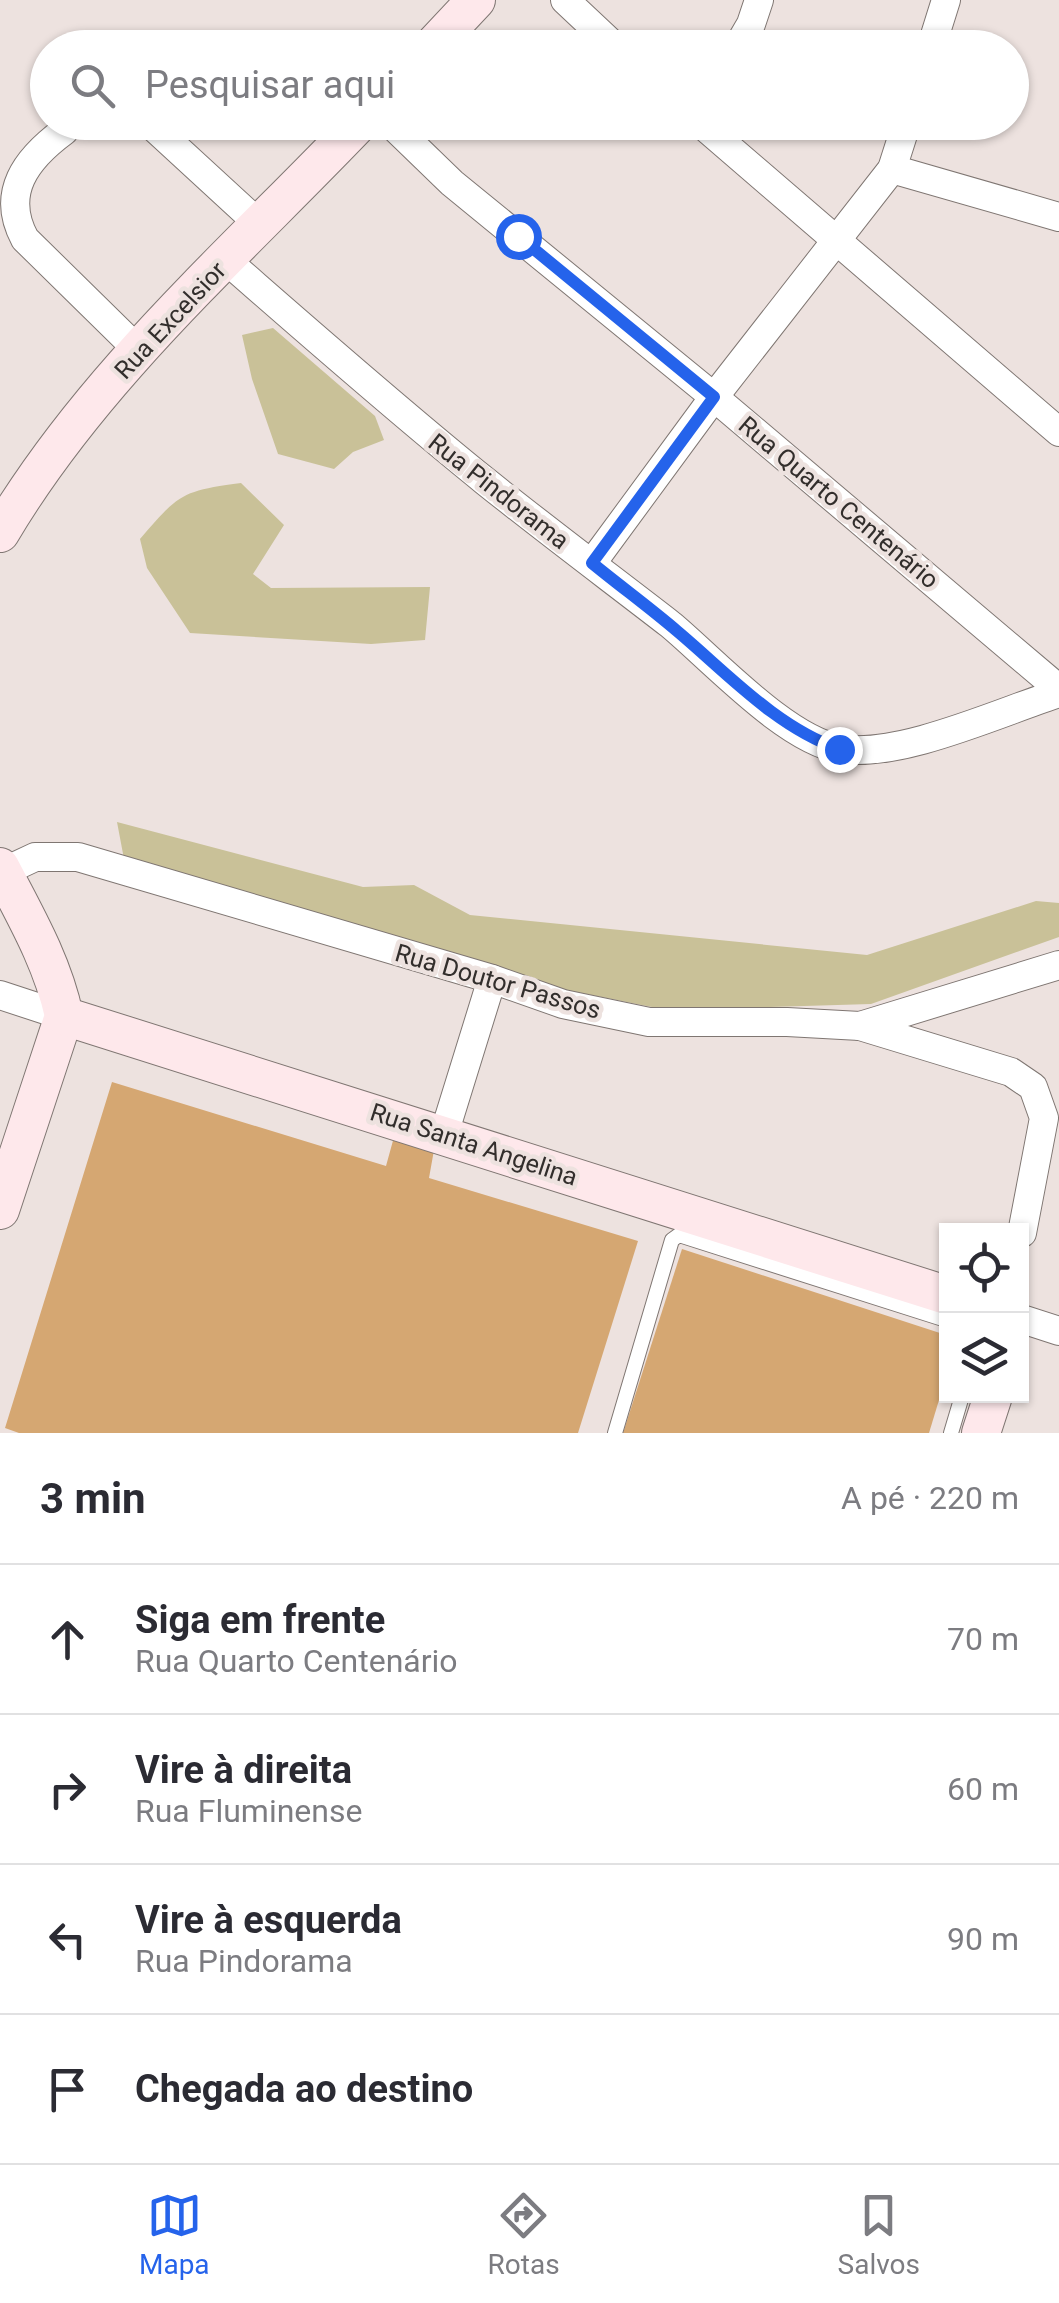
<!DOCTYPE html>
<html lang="pt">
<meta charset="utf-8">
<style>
body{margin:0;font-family:Roboto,sans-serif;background:#f2f2f3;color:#2b2b33}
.controls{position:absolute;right:30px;bottom:30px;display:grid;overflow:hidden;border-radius:0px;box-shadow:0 2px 8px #0004}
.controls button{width:90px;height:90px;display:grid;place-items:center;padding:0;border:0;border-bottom:2px solid #e1e1e2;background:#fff;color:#2b2b33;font:50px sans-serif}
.stop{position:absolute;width:30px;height:30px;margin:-22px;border:8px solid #2563eb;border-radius:50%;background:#fff}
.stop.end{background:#2563eb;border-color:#fff;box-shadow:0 2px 10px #0008}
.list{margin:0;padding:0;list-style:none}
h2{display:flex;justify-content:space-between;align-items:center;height:130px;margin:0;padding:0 40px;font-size:42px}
h2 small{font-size:32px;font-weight:400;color:#7c7c81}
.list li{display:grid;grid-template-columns:65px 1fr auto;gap:30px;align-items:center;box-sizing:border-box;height:150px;padding:0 40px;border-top:2px solid #e1e1e2}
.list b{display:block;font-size:38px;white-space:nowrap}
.list p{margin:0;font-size:32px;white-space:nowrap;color:#7c7c81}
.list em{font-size:32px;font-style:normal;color:#7c7c81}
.icon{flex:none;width:55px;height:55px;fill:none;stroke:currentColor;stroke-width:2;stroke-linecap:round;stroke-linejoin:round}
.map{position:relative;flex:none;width:1059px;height:1433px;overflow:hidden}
.search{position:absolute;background:#fff;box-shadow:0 2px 8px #0004;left:30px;right:30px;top:30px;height:110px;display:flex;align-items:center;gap:25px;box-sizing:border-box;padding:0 35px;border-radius:55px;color:#7c7c81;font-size:38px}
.sheet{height:730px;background:#fff}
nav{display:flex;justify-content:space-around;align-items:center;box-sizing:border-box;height:140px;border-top:2px solid #e1e1e2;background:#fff;font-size:28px;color:#7c7c81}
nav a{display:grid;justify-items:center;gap:5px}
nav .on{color:#2563eb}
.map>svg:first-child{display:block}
</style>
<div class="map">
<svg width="1059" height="1433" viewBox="0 0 1059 1433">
<rect width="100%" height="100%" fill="#ede2df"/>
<g fill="#c9c198">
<path d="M273 328 375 416 384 440 353 452 334 469 278 454 252 379 242 335Z"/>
<path d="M241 483 284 525 253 574 271 588 430 587 425 640 371 644 190 633 147 568 140 539C179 494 181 491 241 483Z"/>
<path d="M117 822 363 887 414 885 470 915 867 955 1036 901 1059 903V937L871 1004 667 1010 561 989 124 859Z"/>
</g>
<g fill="#d5a772">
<path d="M112 1082 386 1166 394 1137 434 1150 429 1178 638 1241 578 1433H19L5 1428Z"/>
<path d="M682 1249 946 1335V1377L929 1433H623Z"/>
</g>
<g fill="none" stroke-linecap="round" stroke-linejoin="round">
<g stroke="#7f7672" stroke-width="16">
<g id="lane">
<path d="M615 1433 672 1240 679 1235 946 1320"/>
<path d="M951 1433 962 1396"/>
</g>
</g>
<g stroke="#7f7672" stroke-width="30">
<g id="street">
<path d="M565 0 616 48"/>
<path d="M737 48 751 24 759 0"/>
<path d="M931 48 946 0"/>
<path d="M148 122 261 226"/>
<path d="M389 122 452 183 714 397 1059 689"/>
<path d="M699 122 1059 432"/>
<path d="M64 131C26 159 0 193 25 239L138 350"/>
<path d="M892 169 1059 217"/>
<path d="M226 260C312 335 397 410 485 481 546 530 609 577 671 625 713 660 787 741 841 749 901 758 1000 712 1059 693"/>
<path d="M592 563 714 397 892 169 907 122"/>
<path d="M3 872 35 857H78L492 979 563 1004 649 1022H787L860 1026 1059 965"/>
<path d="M0 995 64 1016"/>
<path d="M860 1026 1011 1072 1033 1087 1044 1118 1022 1233"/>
<path d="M444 1134 492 979"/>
<path d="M1022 1319 1059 1331"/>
</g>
</g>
<g stroke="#7f7672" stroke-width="40">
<g id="secondary">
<path d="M431 48 476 0"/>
<path d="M0 533C93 376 235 253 360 122"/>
<path d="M0 867C25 915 53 963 64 1016L0 1210"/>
<path d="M64 1016 946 1295"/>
<path d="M981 1433 993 1396"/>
</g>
</g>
<use href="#lane" stroke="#fff" stroke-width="14"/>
<use href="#street" stroke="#fff" stroke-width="28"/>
<use href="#secondary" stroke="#fee8eb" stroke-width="38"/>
</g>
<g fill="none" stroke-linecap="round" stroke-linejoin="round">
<path stroke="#2563eb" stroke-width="12" d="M518 236 714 397 592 563C620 586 649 607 677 631 727 673 776 727 839 749"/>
</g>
<g text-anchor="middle" stroke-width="9" stroke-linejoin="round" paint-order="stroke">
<g font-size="25" fill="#322e2c" stroke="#ede2df">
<text transform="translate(170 320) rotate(-47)" y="9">Rua Excelsior</text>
<text transform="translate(499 491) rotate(38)" y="9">Rua Pindorama</text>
<text transform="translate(839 502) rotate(40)" y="9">Rua Quarto Centenário</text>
<text transform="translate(498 981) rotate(16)" y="9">Rua Doutor Passos</text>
<text transform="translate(474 1144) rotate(18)" y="9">Rua Santa Angelina</text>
</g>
</g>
</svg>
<div class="controls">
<button><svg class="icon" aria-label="locate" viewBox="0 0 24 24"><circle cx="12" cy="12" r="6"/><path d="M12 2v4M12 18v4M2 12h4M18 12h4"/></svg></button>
<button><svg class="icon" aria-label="layers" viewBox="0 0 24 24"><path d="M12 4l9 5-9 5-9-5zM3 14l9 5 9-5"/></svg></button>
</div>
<div class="stop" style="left:518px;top:236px"></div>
<div class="stop end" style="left:839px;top:749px"></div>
<div class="search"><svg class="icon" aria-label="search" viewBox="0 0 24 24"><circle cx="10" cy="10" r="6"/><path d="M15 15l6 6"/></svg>Pesquisar aqui</div>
</div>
<section class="sheet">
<h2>3 min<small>A pé · 220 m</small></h2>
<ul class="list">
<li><svg class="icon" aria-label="ahead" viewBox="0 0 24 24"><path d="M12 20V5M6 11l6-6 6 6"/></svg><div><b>Siga em frente</b><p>Rua Quarto Centenário</p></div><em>70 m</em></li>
<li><svg class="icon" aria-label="right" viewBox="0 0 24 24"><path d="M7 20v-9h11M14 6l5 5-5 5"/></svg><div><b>Vire à direita</b><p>Rua Fluminense</p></div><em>60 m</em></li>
<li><svg class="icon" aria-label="left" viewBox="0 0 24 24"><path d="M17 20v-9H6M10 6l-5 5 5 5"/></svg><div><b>Vire à esquerda</b><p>Rua Pindorama</p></div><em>90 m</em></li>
<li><svg class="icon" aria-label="arrive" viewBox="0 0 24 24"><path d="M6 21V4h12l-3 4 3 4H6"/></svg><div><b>Chegada ao destino</b></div></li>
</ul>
</section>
<nav>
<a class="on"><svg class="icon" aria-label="map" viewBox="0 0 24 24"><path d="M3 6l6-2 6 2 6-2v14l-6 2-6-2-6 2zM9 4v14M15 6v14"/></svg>Mapa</a>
<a><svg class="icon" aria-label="directions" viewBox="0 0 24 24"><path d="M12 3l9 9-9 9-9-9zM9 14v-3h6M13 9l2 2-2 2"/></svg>Rotas</a>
<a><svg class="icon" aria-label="saved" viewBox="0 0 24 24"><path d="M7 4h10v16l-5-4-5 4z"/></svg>Salvos</a>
</nav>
